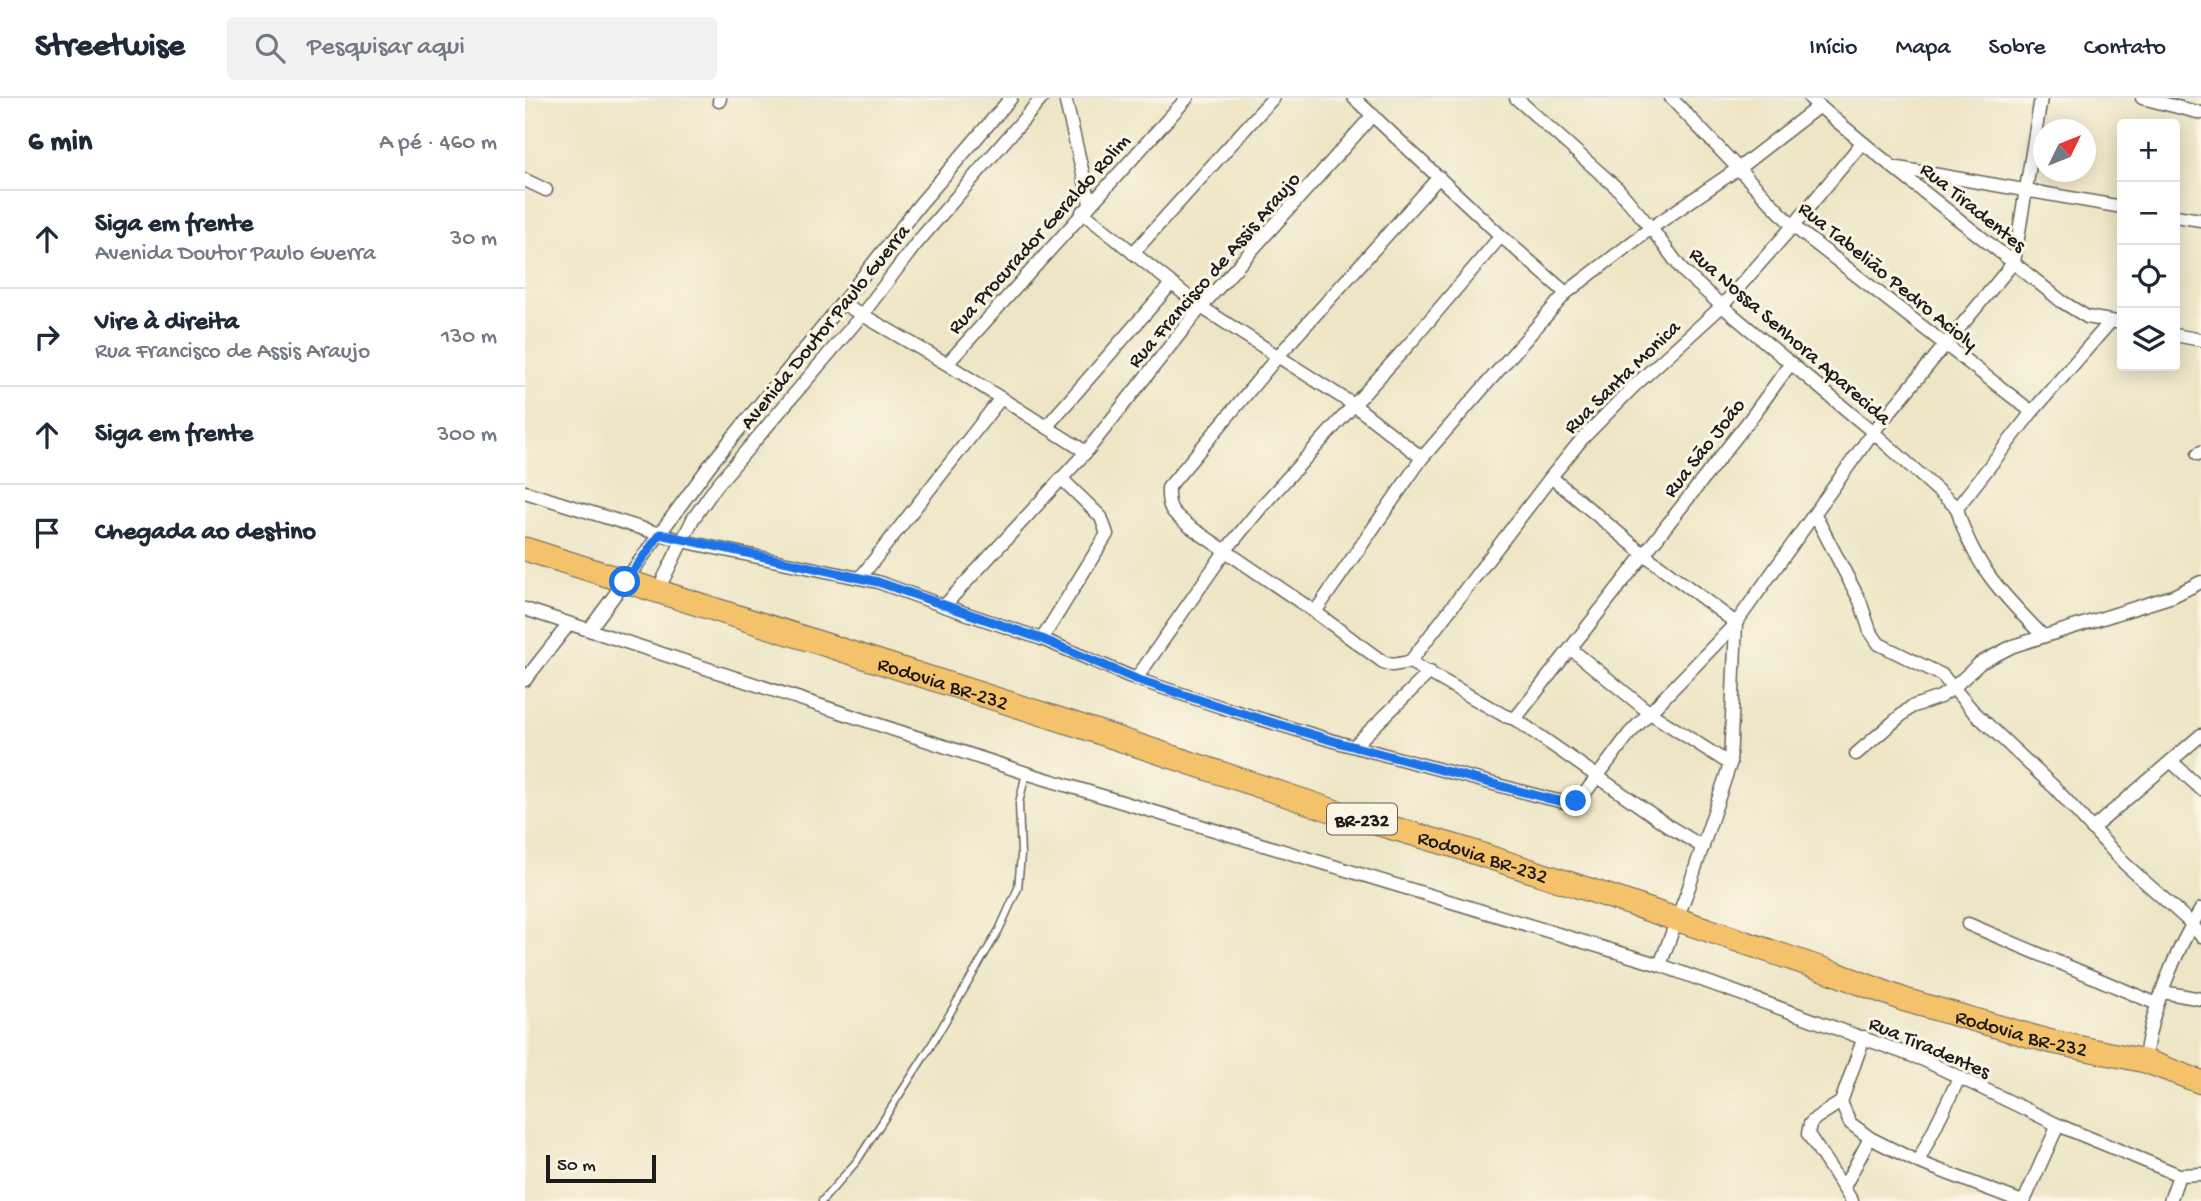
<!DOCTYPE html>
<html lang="pt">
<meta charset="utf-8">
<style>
body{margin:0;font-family:"Gochi Hand",sans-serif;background:#f2f2f3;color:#1f2937}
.controls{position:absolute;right:21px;top:21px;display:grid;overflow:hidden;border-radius:7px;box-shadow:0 4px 18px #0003}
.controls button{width:63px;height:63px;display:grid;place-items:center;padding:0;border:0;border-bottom:2px solid #e0e1e3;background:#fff;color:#1f2937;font:35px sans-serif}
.compass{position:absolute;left:1508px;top:21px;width:63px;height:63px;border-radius:50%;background:#fff;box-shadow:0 4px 18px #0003;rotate:47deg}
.scale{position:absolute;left:21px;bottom:18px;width:110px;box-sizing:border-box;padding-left:7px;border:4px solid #1c1c1c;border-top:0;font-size:19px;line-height:24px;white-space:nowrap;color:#1c1c1c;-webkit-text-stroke:5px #fcf5e5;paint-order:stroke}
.stop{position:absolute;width:21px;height:21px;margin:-16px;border:5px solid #1a73e8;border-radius:50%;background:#fff}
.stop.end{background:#1a73e8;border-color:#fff;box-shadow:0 2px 7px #0008}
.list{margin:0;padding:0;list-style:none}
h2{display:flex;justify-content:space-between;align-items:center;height:91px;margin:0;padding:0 28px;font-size:30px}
h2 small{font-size:23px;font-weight:400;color:#747a83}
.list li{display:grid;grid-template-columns:46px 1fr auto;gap:21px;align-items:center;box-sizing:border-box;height:98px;padding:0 28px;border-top:2px solid #e0e1e3}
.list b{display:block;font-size:26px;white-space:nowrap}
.list p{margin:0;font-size:23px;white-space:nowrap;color:#747a83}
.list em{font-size:23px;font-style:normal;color:#747a83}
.icon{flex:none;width:38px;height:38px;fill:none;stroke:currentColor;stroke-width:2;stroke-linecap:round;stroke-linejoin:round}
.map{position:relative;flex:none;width:1676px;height:1103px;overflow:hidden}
header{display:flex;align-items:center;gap:42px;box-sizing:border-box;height:98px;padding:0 35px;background:#fff;border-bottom:2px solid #e0e1e3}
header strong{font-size:33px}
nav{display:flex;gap:38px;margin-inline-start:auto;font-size:24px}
.search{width:490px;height:63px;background:#f2f2f3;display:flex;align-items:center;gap:18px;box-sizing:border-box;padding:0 24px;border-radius:7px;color:#747a83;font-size:26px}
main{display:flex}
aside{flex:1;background:#fff}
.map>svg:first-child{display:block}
</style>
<header>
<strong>Streetwise</strong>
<div class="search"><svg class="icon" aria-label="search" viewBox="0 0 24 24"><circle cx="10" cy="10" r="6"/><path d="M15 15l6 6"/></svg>Pesquisar aqui</div>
<nav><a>Início</a><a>Mapa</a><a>Sobre</a><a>Contato</a></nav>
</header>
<main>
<aside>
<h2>6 min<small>A pé · 460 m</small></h2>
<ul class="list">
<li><svg class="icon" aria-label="ahead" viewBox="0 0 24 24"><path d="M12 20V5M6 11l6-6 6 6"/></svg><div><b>Siga em frente</b><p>Avenida Doutor Paulo Guerra</p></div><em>30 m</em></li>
<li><svg class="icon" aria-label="right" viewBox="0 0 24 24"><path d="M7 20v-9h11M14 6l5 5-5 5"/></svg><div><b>Vire à direita</b><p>Rua Francisco de Assis Araujo</p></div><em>130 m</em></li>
<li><svg class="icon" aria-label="ahead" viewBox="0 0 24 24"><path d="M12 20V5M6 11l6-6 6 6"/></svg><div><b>Siga em frente</b></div><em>300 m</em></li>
<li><svg class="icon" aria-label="arrive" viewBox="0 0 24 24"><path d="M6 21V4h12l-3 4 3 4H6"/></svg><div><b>Chegada ao destino</b></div></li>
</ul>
</aside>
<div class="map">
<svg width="1676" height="1103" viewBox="0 0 1676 1103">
<rect width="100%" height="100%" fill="#fcf5e5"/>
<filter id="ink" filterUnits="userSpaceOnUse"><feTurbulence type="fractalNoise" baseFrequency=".0143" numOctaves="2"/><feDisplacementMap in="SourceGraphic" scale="14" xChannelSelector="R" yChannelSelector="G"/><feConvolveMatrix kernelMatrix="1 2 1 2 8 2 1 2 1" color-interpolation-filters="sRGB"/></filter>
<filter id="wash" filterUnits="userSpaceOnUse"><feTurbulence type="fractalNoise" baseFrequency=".00686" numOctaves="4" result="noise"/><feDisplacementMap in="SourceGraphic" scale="28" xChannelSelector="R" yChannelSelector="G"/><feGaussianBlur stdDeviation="1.57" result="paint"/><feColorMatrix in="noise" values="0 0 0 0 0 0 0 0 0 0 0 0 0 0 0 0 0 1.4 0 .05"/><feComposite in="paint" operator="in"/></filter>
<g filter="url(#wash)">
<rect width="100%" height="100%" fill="#ede5c5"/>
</g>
<g filter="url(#ink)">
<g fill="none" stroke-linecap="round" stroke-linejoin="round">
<g stroke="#656257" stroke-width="9">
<path id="lane" d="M297 1103 332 1063 404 951 474 832 493 790 496 757 494 705 501 675"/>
</g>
<g stroke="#656257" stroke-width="15">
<g id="street">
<path d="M540 0 565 105"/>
<path d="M829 0 976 138 1041 195"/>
<path d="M991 0 1093 91 1126 130 1158 173 1197 208 1348 334 1432 410"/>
<path d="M1146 0 1268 128 1507 314"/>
<path d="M1285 0C1366 71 1453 135 1536 203L1562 219 1597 225"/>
<path d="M1617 0 1676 15"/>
<path d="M194 3 195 0"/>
<path d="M1373 70 1597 109"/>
<path d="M0 82 21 92"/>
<path d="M557 114 676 209 829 307 897 360"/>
<path d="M1650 118 1676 122"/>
<path d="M608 155 748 0"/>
<path d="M317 205 422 266 561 354"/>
<path d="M1650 237 1676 242"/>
<path d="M422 266 662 0"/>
<path d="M522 328 646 186"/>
<path d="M1673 356 1676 354"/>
<path d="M1026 379 1120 457 1211 525"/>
<path d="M0 394 157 443 353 484 419 508 561 354 676 209 848 17"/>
<path d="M1432 410 1507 314 1586 223"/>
<path d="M1432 410C1446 465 1480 499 1518 538"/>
<path d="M1290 417 1335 503 1345 533 1354 546 1417 577 1448 613 1529 689 1600 766 1667 826 1676 838"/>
<path d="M335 480 476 300"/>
<path d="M132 494 168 421 192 387 336 218 391 146 517 0"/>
<path d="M419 508 517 541 611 581 696 609 812 644 1021 700 1039 704 1051 703 1060 695 1104 636 1211 525 1348 334 1489 164 1516 0"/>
<path d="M0 511 501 675 1135 867 1399 962 1533 1027 1654 1077 1676 1076"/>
<path d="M790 514 664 428C648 415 642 412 643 390L754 257 914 79"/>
<path d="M64 532 185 367 297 230 395 106 486 0"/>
<path d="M517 541 582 436 576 419 536 380"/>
<path d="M1046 551 1125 615 1205 666"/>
<path d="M885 564 1026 379 1057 341 1108 289 1197 208 1268 128 1337 45"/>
<path d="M611 581 701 452 738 407 886 244 976 138"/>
<path d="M0 582 44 526"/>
<path d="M990 621 1226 320 1266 265"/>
<path d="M829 648 905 574"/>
<path d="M1331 656 1386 609 1415 599 1428 590 1455 565 1488 548 1648 498 1676 484"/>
<path d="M1646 663 1676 691"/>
<path d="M1567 731 1676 637"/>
<path d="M1178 749 1145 729 990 621 980 618 885 564 867 567 858 564 790 514 897 360 1041 195 1126 130 1214 70 1294 8"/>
<path d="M1443 826 1632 906"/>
<path d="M1135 867 1164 789 1205 666 1211 525"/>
<path d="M1638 894 1676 901"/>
<path d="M1620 963C1624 916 1651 852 1676 811"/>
<path d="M1316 1004 1325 1025 1345 1040 1393 1064 1495 1103"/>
<path d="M1393 1064 1434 980"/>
<path d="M1319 1089 1345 1040"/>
<path d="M1327 1103 1283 1036 1285 1026 1291 1020 1316 1004 1339 939"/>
<path d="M1499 1103 1533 1027"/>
<path d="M1645 1103 1654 1077"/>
</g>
</g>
<g stroke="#656257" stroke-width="25">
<g id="highway">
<path id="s1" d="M0 451 546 625 812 714 933 749 1086 799 1309 875 1380 902 1523 943 1620 963 1676 984"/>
</g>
</g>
<use href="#lane" stroke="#fff" stroke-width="6"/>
<use href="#street" stroke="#fff" stroke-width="12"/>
<use href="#highway" stroke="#f4c26a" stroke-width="23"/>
</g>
</g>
<g fill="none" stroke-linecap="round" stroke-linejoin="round" filter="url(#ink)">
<path stroke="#1a73e8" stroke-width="9" d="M100 484 135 436 353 484 517 541 611 581 696 609 812 644 1021 700 1039 704 1051 703"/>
</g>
<g text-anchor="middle" stroke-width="6" stroke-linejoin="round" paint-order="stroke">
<rect fill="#fcf5e5" stroke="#5f5d58" stroke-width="2" x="802" y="705.5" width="70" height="31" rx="5"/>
<g font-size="19" font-weight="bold" fill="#1c1c1c">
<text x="837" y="728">BR-232</text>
</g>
<g font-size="21" fill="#1c1c1c" stroke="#fcf5e5">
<text transform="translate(1449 108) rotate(39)" y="7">Rua Tiradentes</text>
<text transform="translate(513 135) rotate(-48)" y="7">Rua Procurador Geraldo Rolim</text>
<text transform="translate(688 171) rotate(-49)" y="7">Rua Francisco de Assis Araujo</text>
<text transform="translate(1364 177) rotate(39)" y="7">Rua Tabelião Pedro Acioly</text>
<text transform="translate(299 228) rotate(-51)" y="7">Avenida Doutor Paulo Guerra</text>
<text transform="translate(1266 237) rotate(41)" y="7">Rua Nossa Senhora Aparecida</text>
<text transform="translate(1096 278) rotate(-44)" y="7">Rua Santa Monica</text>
<text transform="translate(1178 349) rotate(-52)" y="7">Rua São João</text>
<text dy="7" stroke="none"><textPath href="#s1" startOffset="439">Rodovia BR-232</textPath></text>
<text dy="7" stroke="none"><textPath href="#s1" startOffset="1006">Rodovia BR-232</textPath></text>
<text dy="7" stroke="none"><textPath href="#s1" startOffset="1573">Rodovia BR-232</textPath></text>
<text transform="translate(1405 948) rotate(23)" y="7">Rua Tiradentes</text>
</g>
</g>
</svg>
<div class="controls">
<button>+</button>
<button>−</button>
<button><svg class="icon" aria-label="locate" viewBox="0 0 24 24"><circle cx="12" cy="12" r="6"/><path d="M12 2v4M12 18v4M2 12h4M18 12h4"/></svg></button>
<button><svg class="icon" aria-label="layers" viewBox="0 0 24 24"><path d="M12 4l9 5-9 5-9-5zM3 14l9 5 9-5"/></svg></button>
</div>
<svg class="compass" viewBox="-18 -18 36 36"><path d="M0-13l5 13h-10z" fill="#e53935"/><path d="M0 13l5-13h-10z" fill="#747a83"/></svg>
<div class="scale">50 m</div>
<div class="stop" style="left:100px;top:484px"></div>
<div class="stop end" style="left:1051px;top:703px"></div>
</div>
</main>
